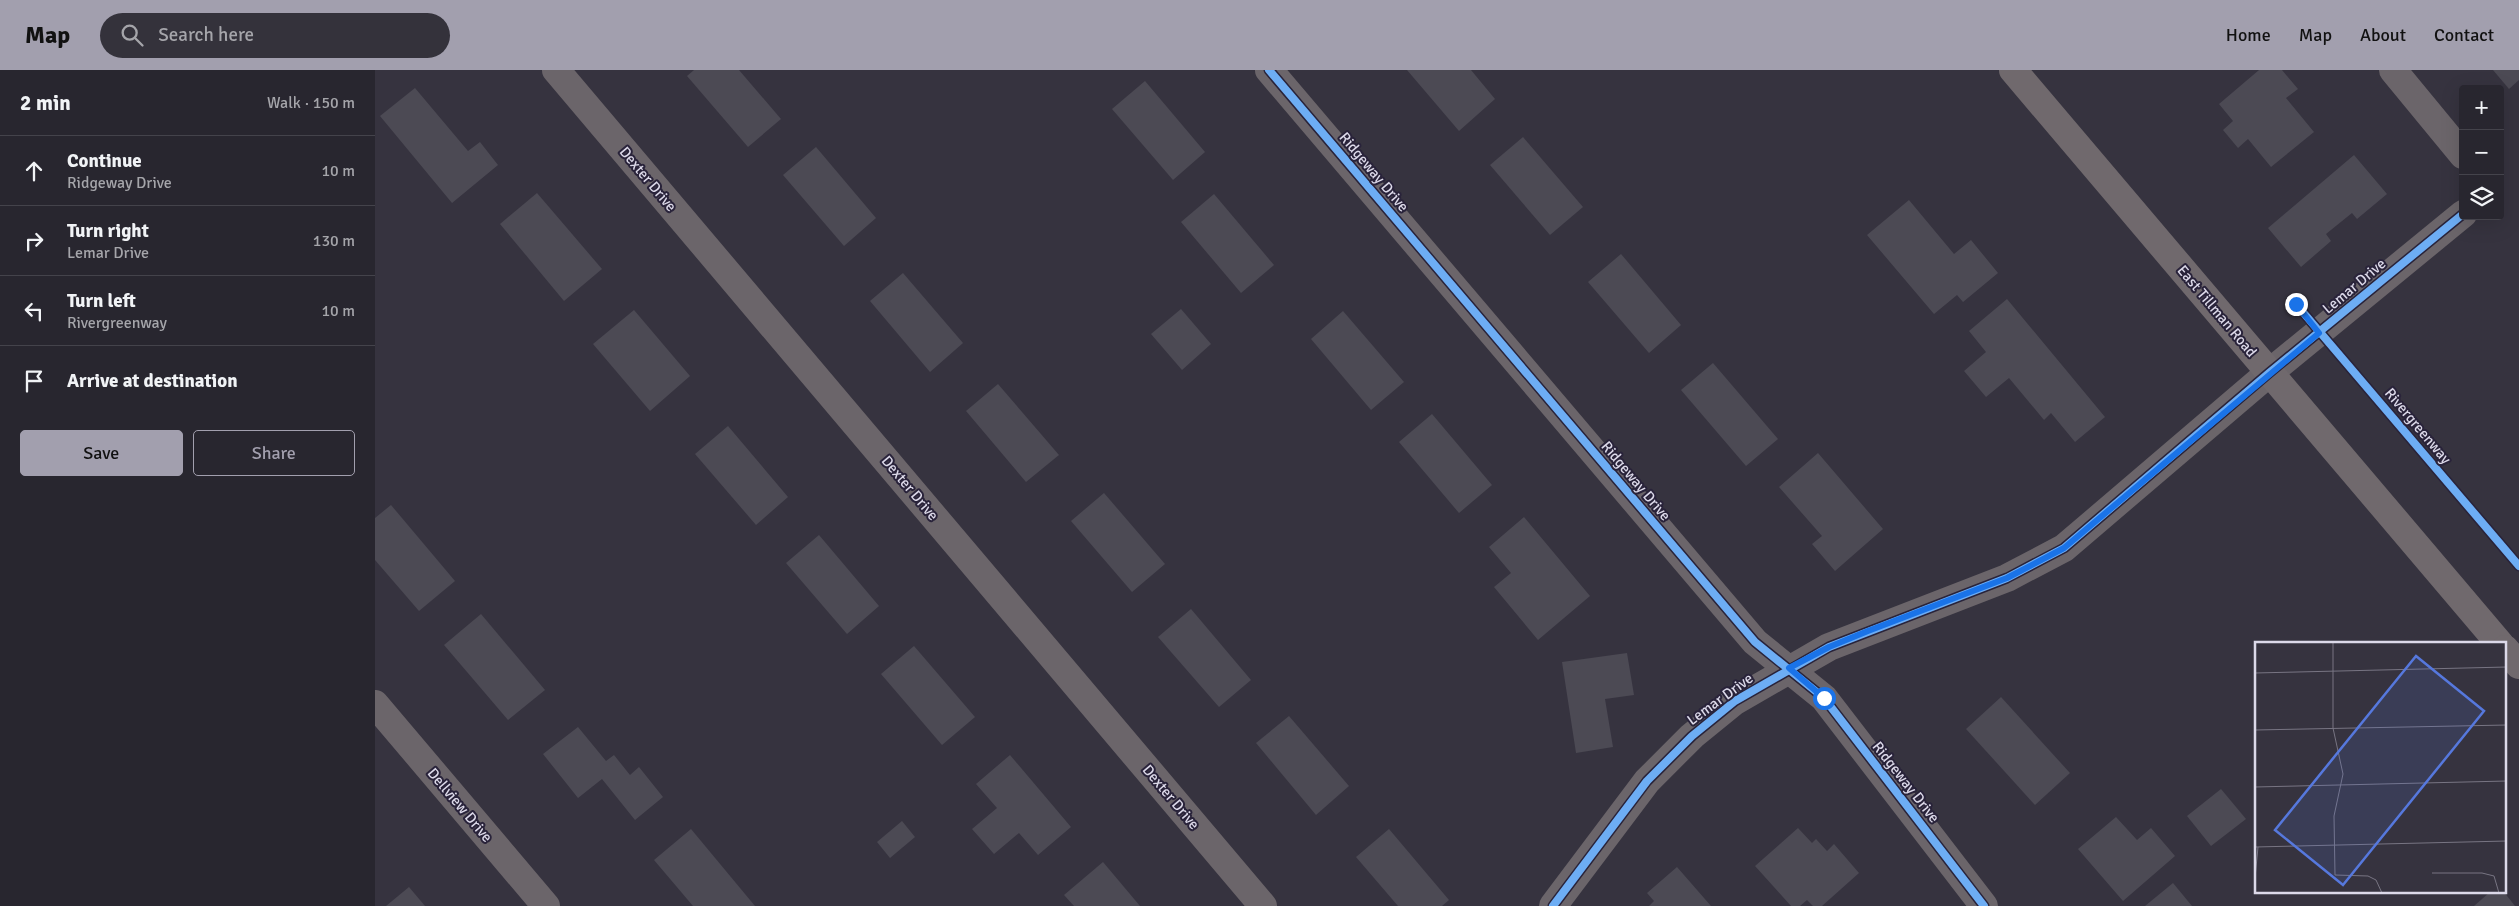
<!DOCTYPE html>
<meta charset="utf-8">
<style>
body{margin:0;font-family:Signika,sans-serif;background:#34323b;color:#f1f3f6}
.controls{position:absolute;right:15px;top:15px;display:grid;overflow:hidden;border-radius:5px;box-shadow:0 5px 20px #0002}
.controls button{width:45px;height:45px;display:grid;place-items:center;padding:0;border:0;border-bottom:1px solid #44434b;background:#28262f;color:#f1f3f6;font:25px sans-serif}
.stop{position:absolute;width:15px;height:15px;margin:-11px;border:4px solid #1a73e8;border-radius:50%;background:#fff}
.stop.end{background:#1a73e8;border-color:#fff;box-shadow:0 1px 5px #0008}
.list{margin:0;padding:0;list-style:none}
h2{display:flex;justify-content:space-between;align-items:center;height:65px;margin:0;padding:0 20px;font-size:21px}
h2 small{font-size:16px;font-weight:400;color:#a5a5aa}
.list li{display:grid;grid-template-columns:32px 1fr auto;gap:15px;align-items:center;box-sizing:border-box;height:70px;padding:0 20px;border-top:1px solid #44434b}
.list b{display:block;font-size:19px;white-space:nowrap}
.list p{margin:0;font-size:16px;white-space:nowrap;color:#a5a5aa}
.list em{font-size:16px;font-style:normal;color:#a5a5aa}
.actions{display:flex;gap:10px;padding:15px 20px}
.actions a{flex:1;padding:11px 0;border:1px solid #a29fae;border-radius:5px;text-align:center;font-size:18px;color:#a29fae}
.actions .main{background:#a29fae;color:#111}
.icon{flex:none;width:28px;height:28px;fill:none;stroke:currentColor;stroke-width:2;stroke-linecap:round;stroke-linejoin:round}
.map{position:relative;flex:none;width:2144px;height:836px;overflow:hidden}
header{display:flex;align-items:center;gap:30px;box-sizing:border-box;height:70px;padding:0 25px;background:#a29fae;color:#111}
header strong{font-size:24px}
nav{display:flex;gap:28px;margin-inline-start:auto;font-size:18px}
.search{width:350px;height:45px;background:#34323b;display:flex;align-items:center;gap:12px;box-sizing:border-box;padding:0 18px;border-radius:28px;color:#a5a5aa;font-size:19px}
main{display:flex}
aside{flex:1;background:#28262f}
.map>svg:first-child{display:block}
</style>
<header>
<strong>Map</strong>
<div class="search"><svg class="icon" aria-label="search" viewBox="0 0 24 24"><circle cx="10" cy="10" r="6"/><path d="M15 15l6 6"/></svg>Search here</div>
<nav><a>Home</a><a>Map</a><a>About</a><a>Contact</a></nav>
</header>
<main>
<aside>
<h2>2 min<small>Walk · 150 m</small></h2>
<ul class="list">
<li><svg class="icon" aria-label="ahead" viewBox="0 0 24 24"><path d="M12 20V5M6 11l6-6 6 6"/></svg><div><b>Continue</b><p>Ridgeway Drive</p></div><em>10 m</em></li>
<li><svg class="icon" aria-label="right" viewBox="0 0 24 24"><path d="M7 20v-9h11M14 6l5 5-5 5"/></svg><div><b>Turn right</b><p>Lemar Drive</p></div><em>130 m</em></li>
<li><svg class="icon" aria-label="left" viewBox="0 0 24 24"><path d="M17 20v-9H6M10 6l-5 5 5 5"/></svg><div><b>Turn left</b><p>Rivergreenway</p></div><em>10 m</em></li>
<li><svg class="icon" aria-label="arrive" viewBox="0 0 24 24"><path d="M6 21V4h12l-3 4 3 4H6"/></svg><div><b>Arrive at destination</b></div></li>
</ul>
<div class="actions"><a class="main">Save</a><a>Share</a></div>
</aside>
<div class="map">
<svg width="2144" height="836" viewBox="0 0 2144 836">
<rect width="100%" height="100%" fill="#36333f"/>
<g fill="#4c4a54">
<path d="M319 0H364L406 49 373 77 312 6Z"/>
<path d="M1032 0H1096L1120 29 1084 61Z"/>
<path d="M1884 0H1907L1923 19 1911 28 1939 62 1896 97 1873 69 1863 78 1848 60 1858 51 1844 34Z"/>
<path d="M2118 0H2144V10L2134 19Z"/>
<path d="M770 11 830 82 798 110 737 39Z"/>
<path d="M40 18 93 81 105 72 123 95 77 133 5 46Z"/>
<path d="M1148 67 1208 137 1175 165 1115 95Z"/>
<path d="M441 77 501 148 469 176 408 105Z"/>
<path d="M1979 85 2012 124 1982 149 1977 143 1951 164 1956 171 1926 197 1893 158Z"/>
<path d="M162 123 227 199 189 231 125 154Z"/>
<path d="M839 124 899 195 866 223 806 152Z"/>
<path d="M1534 130 1579 184 1596 170 1623 203 1588 232 1582 225 1559 244 1492 165Z"/>
<path d="M1246 184 1306 255 1274 283 1213 212Z"/>
<path d="M528 203 588 273 555 302 495 231Z"/>
<path d="M1632 229 1730 347 1700 372 1676 343 1669 350 1634 308 1611 327 1589 301 1611 282 1594 261Z"/>
<path d="M806 239 836 274 807 300 776 264Z"/>
<path d="M259 240 315 306 275 341 218 274Z"/>
<path d="M968 241 1029 312 996 340 936 269Z"/>
<path d="M1338 293 1403 369 1371 396 1306 320Z"/>
<path d="M623 314 684 385 651 412 591 341Z"/>
<path d="M1057 344 1117 415 1084 443 1024 372Z"/>
<path d="M353 356 413 427 381 455 320 384Z"/>
<path d="M1443 383 1508 459 1460 501 1437 474 1447 466 1404 417Z"/>
<path d="M729 423 790 494 757 522 696 451Z"/>
<path d="M16 435 80 511 44 541 0 490V448Z"/>
<path d="M1149 447 1215 526 1163 570 1119 517 1136 503 1114 477Z"/>
<path d="M444 465 504 536 472 564 411 493Z"/>
<path d="M816 539 876 610 844 637 783 567Z"/>
<path d="M106 544 170 620 133 650 69 575Z"/>
<path d="M539 576 600 647 567 675 506 604Z"/>
<path d="M1252 583 1259 625 1230 629 1238 677 1201 683 1187 592Z"/>
<path d="M1626 627 1695 703 1660 735 1591 659Z"/>
<path d="M914 646 974 716 941 745 881 673Z"/>
<path d="M203 657 231 691 239 685 255 705 264 697 288 727 260 750 227 709 203 728 168 684Z"/>
<path d="M635 685 696 757 663 785 644 763 619 784 597 759 622 738 601 714Z"/>
<path d="M1846 719 1871 749 1836 776 1812 746Z"/>
<path d="M1741 747 1762 770 1776 758 1800 786 1748 831 1703 779Z"/>
<path d="M527 751 540 767 515 788 502 772Z"/>
<path d="M1423 758 1437 773 1441 769 1452 781 1459 774 1484 803 1447 836H1438L1432 830 1425 836H1416L1380 796Z"/>
<path d="M316 759 380 836H318L279 790Z"/>
<path d="M1014 759 1074 830 1067 836H1023L981 787Z"/>
<path d="M728 792 765 836H699L689 825Z"/>
<path d="M1302 797 1336 836H1274L1279 831 1272 823Z"/>
<path d="M1798 813 1817 836H1770Z"/>
<path d="M34 817 50 836H11Z"/>
<path d="M2115 822H2129L2140 836H2099Z"/>
</g>
<g fill="none" stroke-linecap="round" stroke-linejoin="round">
<g stroke="#6b656a" stroke-width="28">
<path d="M181 0 888 836"/>
<path d="M894 0 1380 572 1449 628 1609 836"/>
<path d="M2018 0 2088 85"/>
<path d="M0 634 171 836"/>
<path d="M1178 836 1272 711 1317 666 1360 631 1454 577 1632 508 1689 478 1894 303 2088 144"/>
</g>
<g stroke="#70696d" stroke-width="28">
<path d="M1638 0 2125 574"/>
<path d="M2130 579 2144 595"/>
</g>
<g stroke="#29233a" stroke-width="11">
<g id="cycleway">
<path d="M894 0 1380 572 1449 628 1609 836"/>
<path d="M1921 234 2144 496"/>
<path d="M1178 836 1272 711 1317 666 1360 631 1454 577 1632 508 1689 478 1894 303 2088 144"/>
</g>
</g>
<use href="#cycleway" stroke="#6dadf4" stroke-width="8"/>
</g>
<g fill="none" stroke-linecap="round" stroke-linejoin="round">
<path stroke="#1a73e8" stroke-width="6" d="M1449 628 1414 598 1454 577 1493 561 1632 508 1689 478 1944 263 1921 234"/>
</g>
<g text-anchor="middle" stroke-width="4" stroke-linejoin="round" paint-order="stroke">
<g font-size="15" fill="#dcd9e9" stroke="#29233a">
<text transform="translate(999 102) rotate(50)" y="5">Ridgeway Drive</text>
<text transform="translate(273 109) rotate(50)" y="5">Dexter Drive</text>
<text transform="translate(1979 216) rotate(-40)" y="5">Lemar Drive</text>
<text transform="translate(1842 241) rotate(50)" y="5">East Tillman Road</text>
<text transform="translate(2043 356) rotate(50)" y="5">Rivergreenway</text>
<text transform="translate(1261 411) rotate(50)" y="5">Ridgeway Drive</text>
<text transform="translate(535 418) rotate(50)" y="5">Dexter Drive</text>
<text transform="translate(1345 629) rotate(-36)" y="5">Lemar Drive</text>
<text transform="translate(1531 712) rotate(52)" y="5">Ridgeway Drive</text>
<text transform="translate(796 727) rotate(50)" y="5">Dexter Drive</text>
<text transform="translate(85 735) rotate(50)" y="5">Dellview Drive</text>
</g>
</g>
<g transform="translate(1880 572)">
<rect width="251" height="251" fill="#36333f"/>
<path fill="none" stroke="#787583" stroke-width="1" d="M78 0V86L88 132 79 174 80 233 113 234 121 238 127 251M0 31 252 25M0 88 252 83M0 145 252 139M0 205 252 199M177 231H227L239 234 244 251M0 236 3 205"/>
<path fill="#5678dd" fill-opacity="0.15" stroke="#5678dd" stroke-width="2.5" d="M161 14 229 69 88 243 20 188Z"/>
<rect width="251" height="251" fill="none" stroke="#dcd9e9" stroke-width="2.5"/>
</g>
</svg>
<div class="controls">
<button>+</button>
<button>−</button>
<button><svg class="icon" aria-label="layers" viewBox="0 0 24 24"><path d="M12 4l9 5-9 5-9-5zM3 14l9 5 9-5"/></svg></button>
</div>
<div class="stop" style="left:1449px;top:628px"></div>
<div class="stop end" style="left:1921px;top:234px"></div>
</div>
</main>
